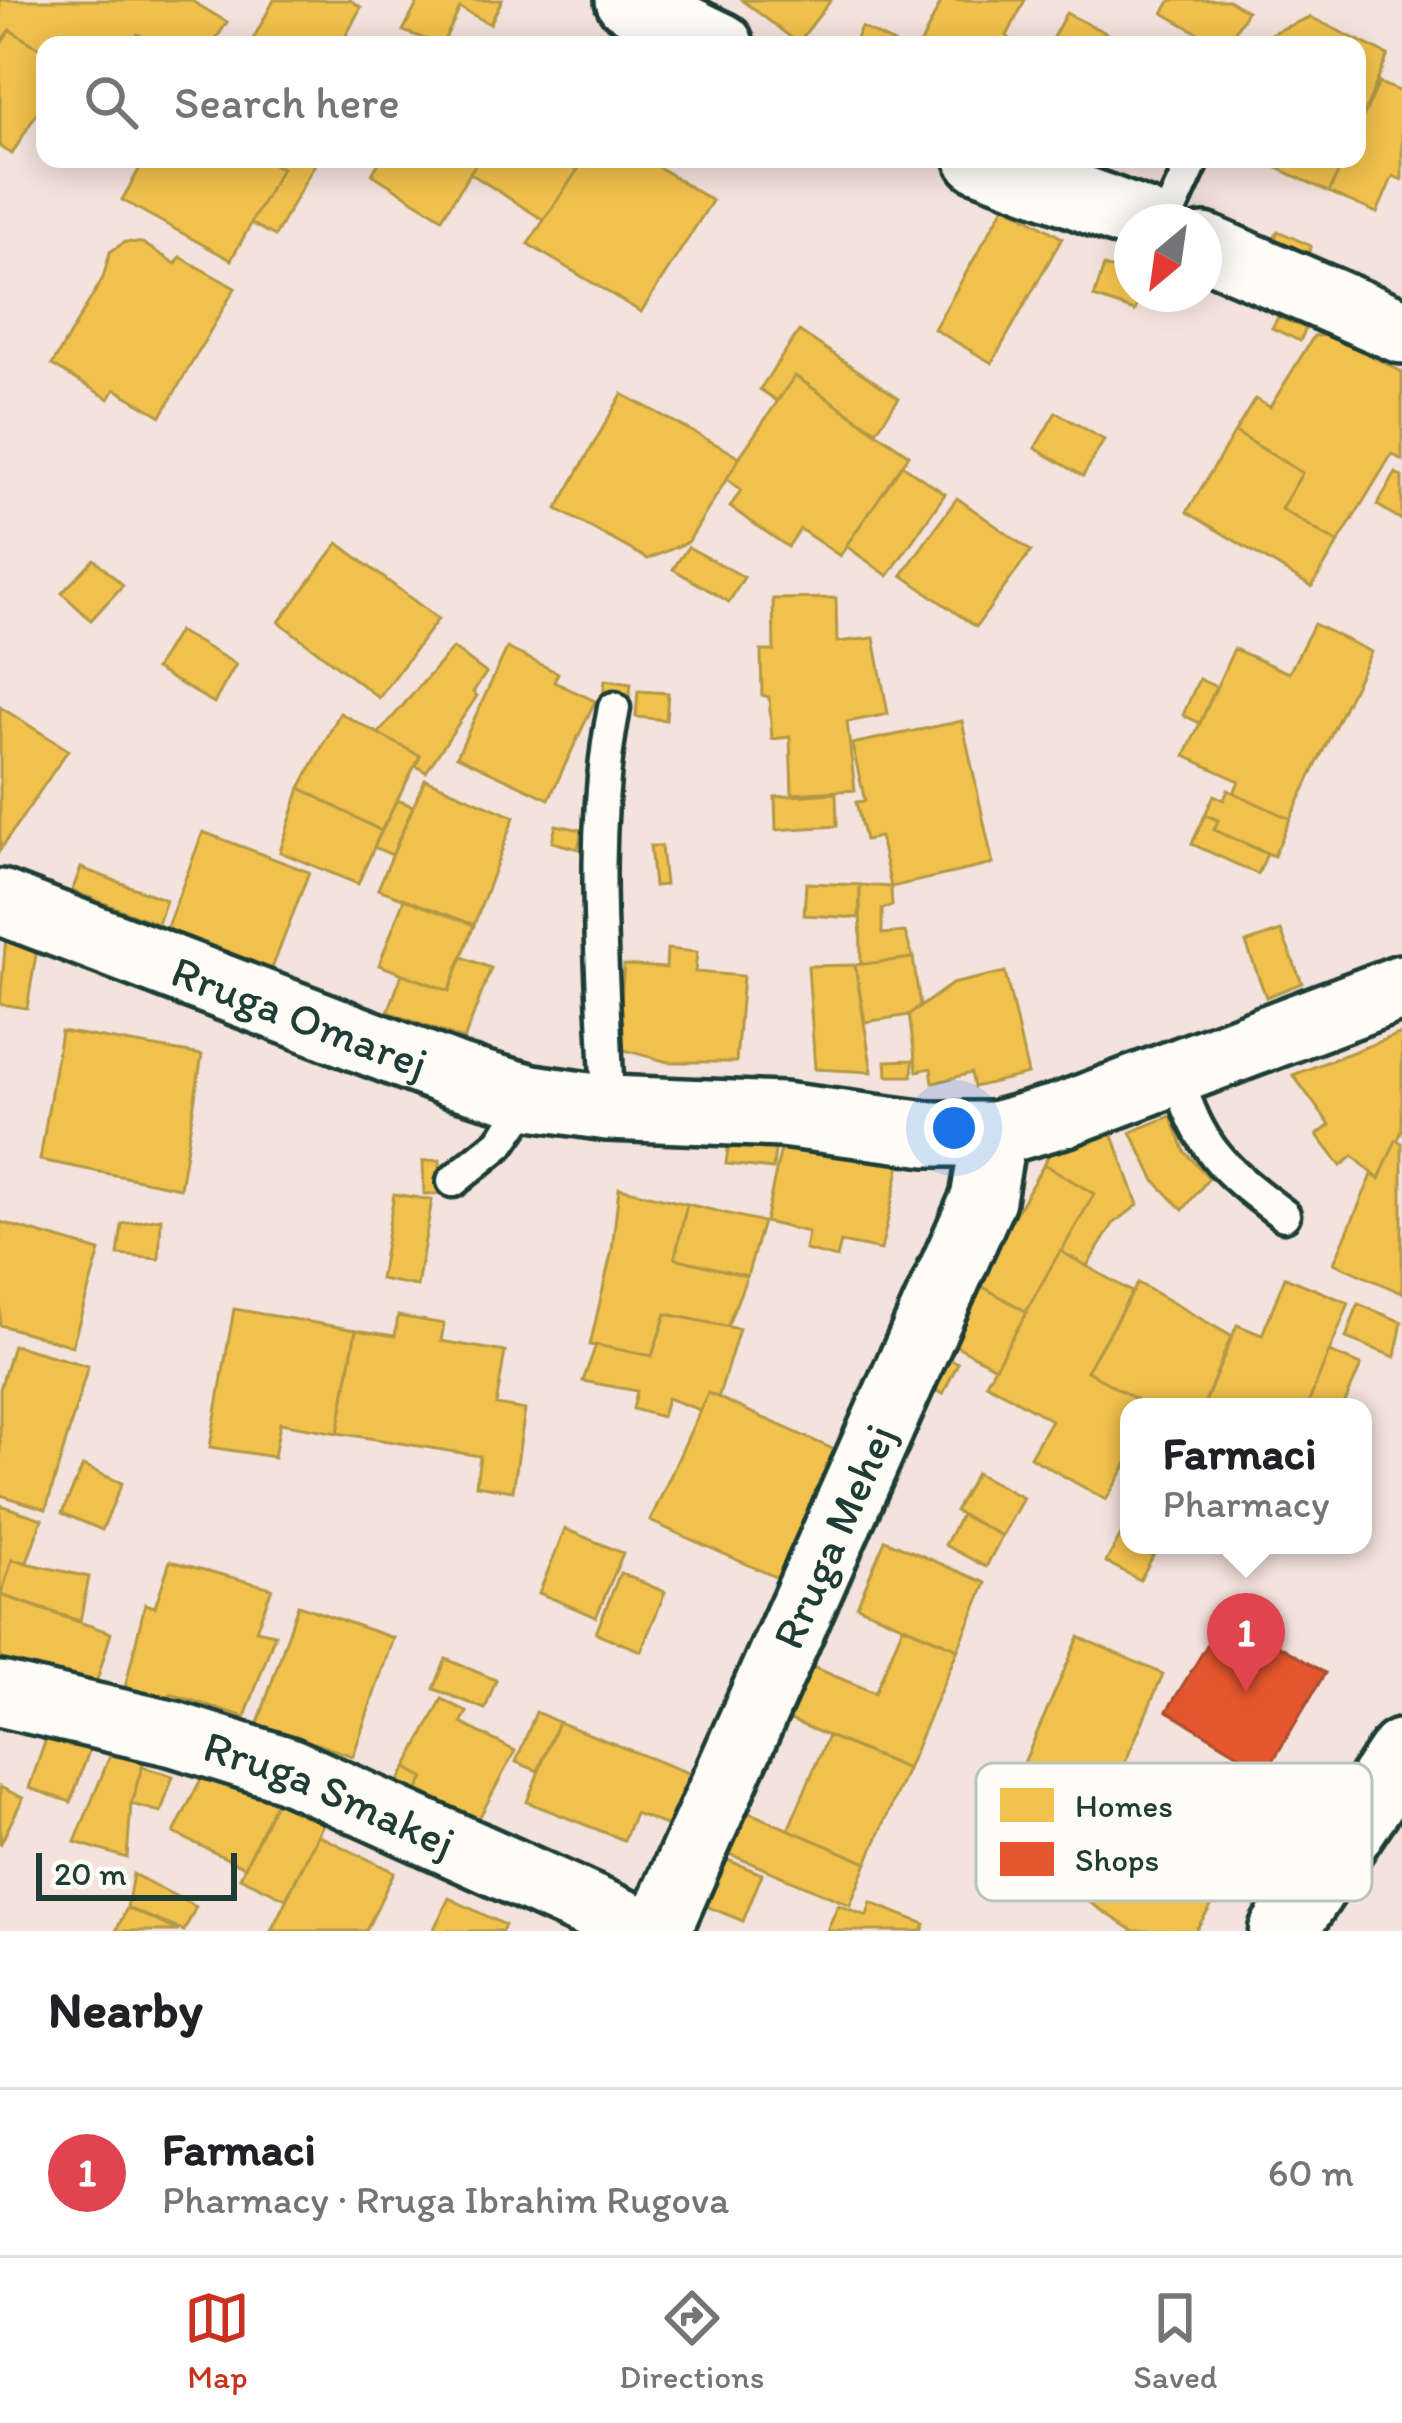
<!DOCTYPE html>
<meta charset="utf-8">
<style>
body{margin:0;font-family:Itim,sans-serif;background:#f2f2f2;color:#202124}
.compass{position:absolute;left:1114px;top:204px;width:108px;height:108px;border-radius:50%;background:#fff;box-shadow:0 6px 30px #0003;rotate:209deg}
.scale{position:absolute;left:36px;bottom:30px;width:201px;box-sizing:border-box;padding-left:12px;border:6px solid #1f3d34;border-top:0;font-size:33px;line-height:42px;white-space:nowrap;color:#1f3d34;-webkit-text-stroke:9px #fdfcf7;paint-order:stroke}
.you{position:absolute;left:954px;top:1128px;width:42px;height:42px;margin:-30px;border:9px solid #fff;border-radius:50%;background:#1a73e8;box-shadow:0 0 0 18px #1a73e833}
.badge{display:grid;place-items:center;width:78px;height:78px;border-radius:50%;background:#c8321e;color:#fff;font-size:39px;font-weight:700}
.pin{position:absolute;translate:-50% -99px;filter:drop-shadow(0 3px 6px #0008)}
.pin::after{content:'';position:absolute;top:63px;width:42px;height:36px;background:inherit;clip-path:polygon(0 0,100% 0,50% 100%)}
.popup{position:absolute;left:1120px;top:1398px;width:252px;height:156px;box-sizing:border-box;display:grid;place-content:center;border-radius:24px;background:#fff;filter:drop-shadow(0 3px 9px #0005);font-size:39px;white-space:nowrap;color:#757577}
.popup b{font-size:45px;color:#202124}
.popup::after{content:'';position:absolute;left:50%;top:100%;margin-left:-24px;border:24px solid transparent;border-top-color:#fff}
.list{margin:0;padding:0;list-style:none}
h2{display:flex;justify-content:space-between;align-items:center;height:156px;margin:0;padding:0 48px;font-size:51px}
h2 small{font-size:39px;font-weight:400;color:#757577}
.list li{display:grid;grid-template-columns:78px 1fr auto;gap:36px;align-items:center;box-sizing:border-box;height:168px;padding:0 48px;border-top:3px solid #e0e0e0}
.list b{display:block;font-size:45px;white-space:nowrap}
.list p{margin:0;font-size:39px;white-space:nowrap;color:#757577}
.list em{font-size:39px;font-style:normal;color:#757577}
.icon{flex:none;width:66px;height:66px;fill:none;stroke:currentColor;stroke-width:2;stroke-linecap:round;stroke-linejoin:round}
.map{position:relative;flex:none;width:1402px;height:1931px;overflow:hidden}
.search{position:absolute;background:#fff;box-shadow:0 6px 30px #0003;left:36px;right:36px;top:36px;height:132px;display:flex;align-items:center;gap:30px;box-sizing:border-box;padding:0 42px;border-radius:24px;color:#757577;font-size:45px}
.sheet{height:324px;background:#fff}
nav{display:flex;justify-content:space-around;align-items:center;box-sizing:border-box;height:168px;border-top:3px solid #e0e0e0;background:#fff;font-size:33px;color:#757577}
nav a{display:grid;justify-items:center;gap:6px}
nav .on{color:#c8321e}
.map>svg:first-child{display:block}
</style>
<div class="map">
<svg width="1402" height="1931" viewBox="0 0 1402 1931">
<rect width="100%" height="100%" fill="#f4e2dc"/>
<filter id="ink" filterUnits="userSpaceOnUse"><feTurbulence type="fractalNoise" baseFrequency=".00833" numOctaves="2"/><feDisplacementMap in="SourceGraphic" scale="24" xChannelSelector="R" yChannelSelector="G"/><feConvolveMatrix kernelMatrix="1 2 1 2 8 2 1 2 1" color-interpolation-filters="sRGB"/></filter>
<g filter="url(#ink)">
<g fill="#f2c14e" stroke="#b39946" stroke-width="3">
<path d="M0 0H190L227 22 212 45H156L138 34 131 45H45V52L10 30 0 45Z"/>
<path d="M274 0H350L361 7 341 45H250Z"/>
<path d="M419 0H502L490 24 460 8 442 45 403 31Z"/>
<path d="M742 0H831L798 43Z"/>
<path d="M942 0H1025L1007 36 1016 45H920Z"/>
<path d="M1171 0H1228L1247 11 1227 45H1219L1163 13Z"/>
<path d="M1066 13 1130 45H1049Z"/>
<path d="M1310 17 1388 55 1357 130V45H1264L1270 34Z"/>
<path d="M861 27 898 45H853Z"/>
<path d="M10 30 45 52V99L12 154 0 147V46Z"/>
<path d="M1379 83 1402 92V180L1393 176 1377 213 1329 192 1344 159H1357V130Z"/>
<path d="M145 159H265L282 168 231 260 122 200Z"/>
<path d="M278 159 316 162 275 236 251 223 282 168 275 165Z"/>
<path d="M381 159H479L442 218 372 174Z"/>
<path d="M479 159H560L578 170 545 221 470 173Z"/>
<path d="M585 159H646L712 201 641 312 528 244Z"/>
<path d="M1258 159H1344L1329 192Z"/>
<path d="M1005 205 1062 238 992 363 934 329Z"/>
<path d="M1278 231 1311 246 1305 261 1270 248Z"/>
<path d="M125 242 142 243 176 264 180 257 235 288 161 416 115 389 109 399 52 365 103 278 110 252Z"/>
<path d="M1104 266 1132 277V294H1141L1135 311 1094 297Z"/>
<path d="M1278 317 1306 328 1300 341 1272 328Z"/>
<path d="M799 331 899 398 876 431 795 376 777 401 760 389Z"/>
<path d="M1331 335 1402 372V460L1392 454 1338 543 1281 509 1302 473 1235 432 1255 399 1270 407 1314 336Z"/>
<path d="M795 376 909 455 840 556 800 529 788 547 730 507 741 490 725 478Z"/>
<path d="M622 394 740 457 688 542 648 559 557 509Z"/>
<path d="M1056 412 1104 440 1083 476 1035 448Z"/>
<path d="M1235 432 1302 473 1281 509 1338 543 1312 587 1187 512Z"/>
<path d="M902 465 945 494 888 576 846 546Z"/>
<path d="M1396 473 1402 477V520L1377 505Z"/>
<path d="M957 498 1031 551 976 627 902 575Z"/>
<path d="M338 543 438 619 379 698 279 622Z"/>
<path d="M688 547 744 577 729 602 673 569Z"/>
<path d="M94 559 123 585 91 620 62 593Z"/>
<path d="M836 598 837 642 874 638 888 714 847 722 855 790 792 794 790 737 772 739 769 697 762 695 761 651H774L773 599Z"/>
<path d="M1314 624 1371 652 1290 819 1234 793 1239 781 1185 756 1234 649 1289 673Z"/>
<path d="M178 631 236 664 214 703 155 669Z"/>
<path d="M453 648 486 673 473 692 477 696 426 772 416 766 420 756 378 734Z"/>
<path d="M507 648 558 673 554 682 595 701 549 799 457 756Z"/>
<path d="M1199 679 1216 687 1200 723 1183 715Z"/>
<path d="M605 680 631 684 629 701 603 696Z"/>
<path d="M638 691 668 693 666 720 636 717Z"/>
<path d="M0 707 68 750 0 850Z"/>
<path d="M340 713 420 756 381 831 300 788Z"/>
<path d="M962 721 993 864 891 887 880 837 865 840 856 802 865 801 852 744Z"/>
<path d="M425 779 514 817 474 925 378 889Z"/>
<path d="M300 788 381 831 358 884 280 852Z"/>
<path d="M1228 790 1290 819 1274 856 1214 830 1218 820 1205 815 1214 795 1224 800Z"/>
<path d="M836 793 837 826 776 830 775 797Z"/>
<path d="M397 800 413 806 392 855 374 847Z"/>
<path d="M1205 815 1218 820 1214 830 1267 854 1258 874 1192 844Z"/>
<path d="M556 825 582 830 578 849 552 842Z"/>
<path d="M203 832 309 872 271 971 165 932Z"/>
<path d="M650 846H661L665 885 654 886Z"/>
<path d="M81 868 166 900 158 924 72 891Z"/>
<path d="M806 883 860 885 859 918 804 915Z"/>
<path d="M860 885 891 887 892 906 882 909V934L905 932 913 958 861 965Z"/>
<path d="M404 899 474 925 449 991 379 965Z"/>
<path d="M7 926 40 931 27 1008 0 1004Z"/>
<path d="M1281 931 1302 983 1266 997 1246 943Z"/>
<path d="M667 949 697 952 695 972 743 976 736 1062H668L617 1048 624 965 666 968Z"/>
<path d="M462 957 491 968 464 1040 388 1012 402 974 449 991Z"/>
<path d="M913 958 920 1006 909 1015 865 1022 855 965Z"/>
<path d="M855 965 872 1072 815 1069 808 966Z"/>
<path d="M1005 972 1028 1074 974 1087 971 1073 933 1083 931 1068 917 1071 909 1015 952 984Z"/>
<path d="M61 1031 202 1055 180 1188 40 1160Z"/>
<path d="M1402 1033V1131L1379 1179 1353 1156 1341 1166 1317 1135 1330 1125 1293 1075Z"/>
<path d="M913 1060 912 1076H887L886 1061Z"/>
<path d="M1171 1116 1185 1152 1209 1178 1183 1210 1155 1181 1131 1132Z"/>
<path d="M731 1125 777 1130 773 1169 726 1164Z"/>
<path d="M1112 1133 1138 1205 1113 1224 1087 1266 1060 1251 1094 1194 1044 1164 1051 1151Z"/>
<path d="M783 1139 900 1165 881 1250 841 1242 837 1258 805 1250 808 1232 765 1222Z"/>
<path d="M1396 1140 1402 1143V1293L1334 1263 1372 1175 1379 1179Z"/>
<path d="M440 1160V1194H424L423 1161Z"/>
<path d="M1044 1164 1094 1194 1027 1312 976 1283Z"/>
<path d="M619 1188 687 1204 675 1258 747 1276 727 1327 666 1314 652 1356 590 1345 612 1250Z"/>
<path d="M394 1194 432 1200 417 1286 380 1279Z"/>
<path d="M687 1204 763 1222 747 1276 675 1258Z"/>
<path d="M161 1218 159 1259 118 1255 122 1224Z"/>
<path d="M0 1222 100 1251 72 1346 0 1325Z"/>
<path d="M1060 1251 1132 1292 1087 1371 1150 1407H1129V1460L1106 1500 1030 1457 1051 1420 986 1383Z"/>
<path d="M1285 1277 1349 1303 1307 1407H1203L1237 1325 1262 1335Z"/>
<path d="M976 1283 1027 1312 995 1367 944 1339Z"/>
<path d="M1138 1283 1231 1336 1203 1407H1150L1087 1371Z"/>
<path d="M1358 1304 1402 1322 1395 1357 1346 1338Z"/>
<path d="M234 1309 356 1330 338 1433 280 1423 274 1457 210 1447Z"/>
<path d="M666 1314 739 1329 718 1398 708 1393 700 1410 667 1398 662 1417 633 1409 637 1391 583 1381 596 1345 652 1356Z"/>
<path d="M398 1316 444 1324 441 1341 505 1352 496 1405 525 1410 513 1491 476 1485 480 1456 338 1433 356 1330 395 1336Z"/>
<path d="M13 1345 88 1366 46 1509 0 1495V1389Z"/>
<path d="M1329 1352 1361 1365 1343 1407H1307Z"/>
<path d="M942 1356 958 1363 943 1394 927 1386Z"/>
<path d="M708 1393 837 1451 780 1579 650 1521Z"/>
<path d="M83 1466 122 1483 102 1530 62 1513Z"/>
<path d="M976 1473 1023 1498 1002 1536 955 1511Z"/>
<path d="M0 1505 42 1519 27 1562 12 1560 0 1598Z"/>
<path d="M961 1515 1002 1536 986 1567 945 1545Z"/>
<path d="M1129 1521V1545H1159L1140 1580 1106 1562Z"/>
<path d="M565 1529 623 1553 596 1617 539 1593Z"/>
<path d="M885 1540 986 1583 958 1649 857 1606Z"/>
<path d="M12 1560 89 1577 80 1621 1 1595Z"/>
<path d="M170 1561 272 1588 256 1630 275 1634 245 1717 171 1694 163 1720 120 1709 145 1604 155 1607Z"/>
<path d="M620 1573 665 1592 641 1651 596 1633Z"/>
<path d="M1 1595 111 1633 92 1697 0 1669Z"/>
<path d="M298 1605 393 1638 353 1756 301 1739 296 1753 253 1738Z"/>
<path d="M903 1626 958 1649 907 1769 783 1717 806 1664 875 1693Z"/>
<path d="M1079 1637 1163 1674 1094 1835 1049 1815 1063 1782 1023 1765Z"/>
<path d="M446 1659 496 1680 485 1709 434 1689Z"/>
<path d="M442 1699 467 1712 461 1723 515 1751 470 1835 410 1804 424 1778 406 1768Z"/>
<path d="M536 1712 558 1722 538 1771 516 1762Z"/>
<path d="M54 1716 96 1731 71 1802 29 1788Z"/>
<path d="M558 1722 696 1776 676 1829 635 1813 624 1840 527 1802Z"/>
<path d="M118 1736 149 1745 131 1804 127 1858 75 1842Z"/>
<path d="M828 1736 907 1769 867 1863 788 1830Z"/>
<path d="M209 1763 278 1797 245 1867 174 1833Z"/>
<path d="M142 1767 173 1776 161 1812 131 1804Z"/>
<path d="M406 1768 424 1778 410 1804 391 1794Z"/>
<path d="M0 1787 23 1798 0 1845Z"/>
<path d="M283 1788 330 1810 286 1899 240 1877Z"/>
<path d="M1144 1796 1243 1857 1195 1931H1134L1081 1897Z"/>
<path d="M745 1811 867 1863 850 1905 727 1853Z"/>
<path d="M318 1835 394 1872 366 1931H271Z"/>
<path d="M725 1859 762 1874 743 1921 706 1906Z"/>
<path d="M133 1874 196 1907 184 1931 127 1908Z"/>
<path d="M449 1898 505 1925 502 1931H433Z"/>
<path d="M871 1903 925 1924 922 1931H827L838 1905 867 1916Z"/>
<path d="M127 1908 179 1931H116Z"/>
</g>
<path fill="#e4572e" stroke="#a94f30" stroke-width="3" d="M1226 1614 1325 1673 1267 1771 1167 1711Z"/>
<g fill="none" stroke-linecap="round" stroke-linejoin="round">
<g stroke="#1f3d34" stroke-width="39">
<g id="lane">
<path d="M1165 222 1194 159"/>
<path d="M1176 1073C1201 1150 1220 1167 1284 1215"/>
<path d="M608 1108C604 974 588 841 614 708"/>
<path d="M453 1181 500 1143 532 1097"/>
</g>
</g>
<g stroke="#1f3d34" stroke-width="72">
<g id="street">
<path d="M628 0 721 45"/>
<path d="M978 159 1145 222"/>
<path d="M1204 246 1402 331"/>
<path id="s1" d="M0 902 456 1076 532 1097 608 1108 782 1115 927 1134H994L1063 1115 1402 987"/>
<path id="s2" d="M0 1694 174 1734 286 1769 644 1931"/>
<path id="s3" d="M658 1931 983 1199 994 1134"/>
</g>
</g>
<g stroke="#1f3d34" stroke-width="75">
<path id="secondary" d="M1283 1931 1402 1753"/>
</g>
<use href="#lane" stroke="#fdfcf7" stroke-width="30"/>
<use href="#street" stroke="#fdfcf7" stroke-width="63"/>
<use href="#secondary" stroke="#fdfcf7" stroke-width="66"/>
</g>
</g>
<g text-anchor="middle" stroke-width="12" stroke-linejoin="round" paint-order="stroke">
<g font-size="45" fill="#1f3d34" stroke="#fdfcf7">
<text dy="16" stroke="none"><textPath href="#s1" startOffset="321">Rruga Omarej</textPath></text>
<text dy="16" stroke="none"><textPath href="#s3" startOffset="432">Rruga Mehej</textPath></text>
<text dy="16" stroke="none"><textPath href="#s2" startOffset="345">Rruga Smakej</textPath></text>
</g>
</g>
<rect x="976" y="1763" width="396" height="138" rx="18" fill="#fdfcf7" stroke="#bac3bc" stroke-width="3"/>
<rect x="1000" y="1788" width="54" height="34" fill="#f2c14e"/>
<rect x="1000" y="1842" width="54" height="34" fill="#e4572e"/>
<g font-size="33" fill="#1f3d34">
<text x="1075" y="1817">Homes</text>
<text x="1075" y="1871">Shops</text>
</g>
</svg>
<svg class="compass" viewBox="-18 -18 36 36"><path d="M0-13l5 13h-10z" fill="#e53935"/><path d="M0 13l5-13h-10z" fill="#757577"/></svg>
<div class="scale">20 m</div>
<div class="you"></div>
<div class="pin badge" style="left:1246px;top:1692px;background:#e0444e">1</div>
<div class="popup"><b>Farmaci</b>Pharmacy</div>
<div class="search"><svg class="icon" aria-label="search" viewBox="0 0 24 24"><circle cx="10" cy="10" r="6"/><path d="M15 15l6 6"/></svg>Search here</div>
</div>
<section class="sheet">
<h2>Nearby<small></small></h2>
<ul class="list">
<li><span class="badge" style="background:#e0444e">1</span><div><b>Farmaci</b><p>Pharmacy · Rruga Ibrahim Rugova</p></div><em>60 m</em></li>
</ul>
</section>
<nav>
<a class="on"><svg class="icon" aria-label="map" viewBox="0 0 24 24"><path d="M3 6l6-2 6 2 6-2v14l-6 2-6-2-6 2zM9 4v14M15 6v14"/></svg>Map</a>
<a><svg class="icon" aria-label="directions" viewBox="0 0 24 24"><path d="M12 3l9 9-9 9-9-9zM9 14v-3h6M13 9l2 2-2 2"/></svg>Directions</a>
<a><svg class="icon" aria-label="saved" viewBox="0 0 24 24"><path d="M7 4h10v16l-5-4-5 4z"/></svg>Saved</a>
</nav>
